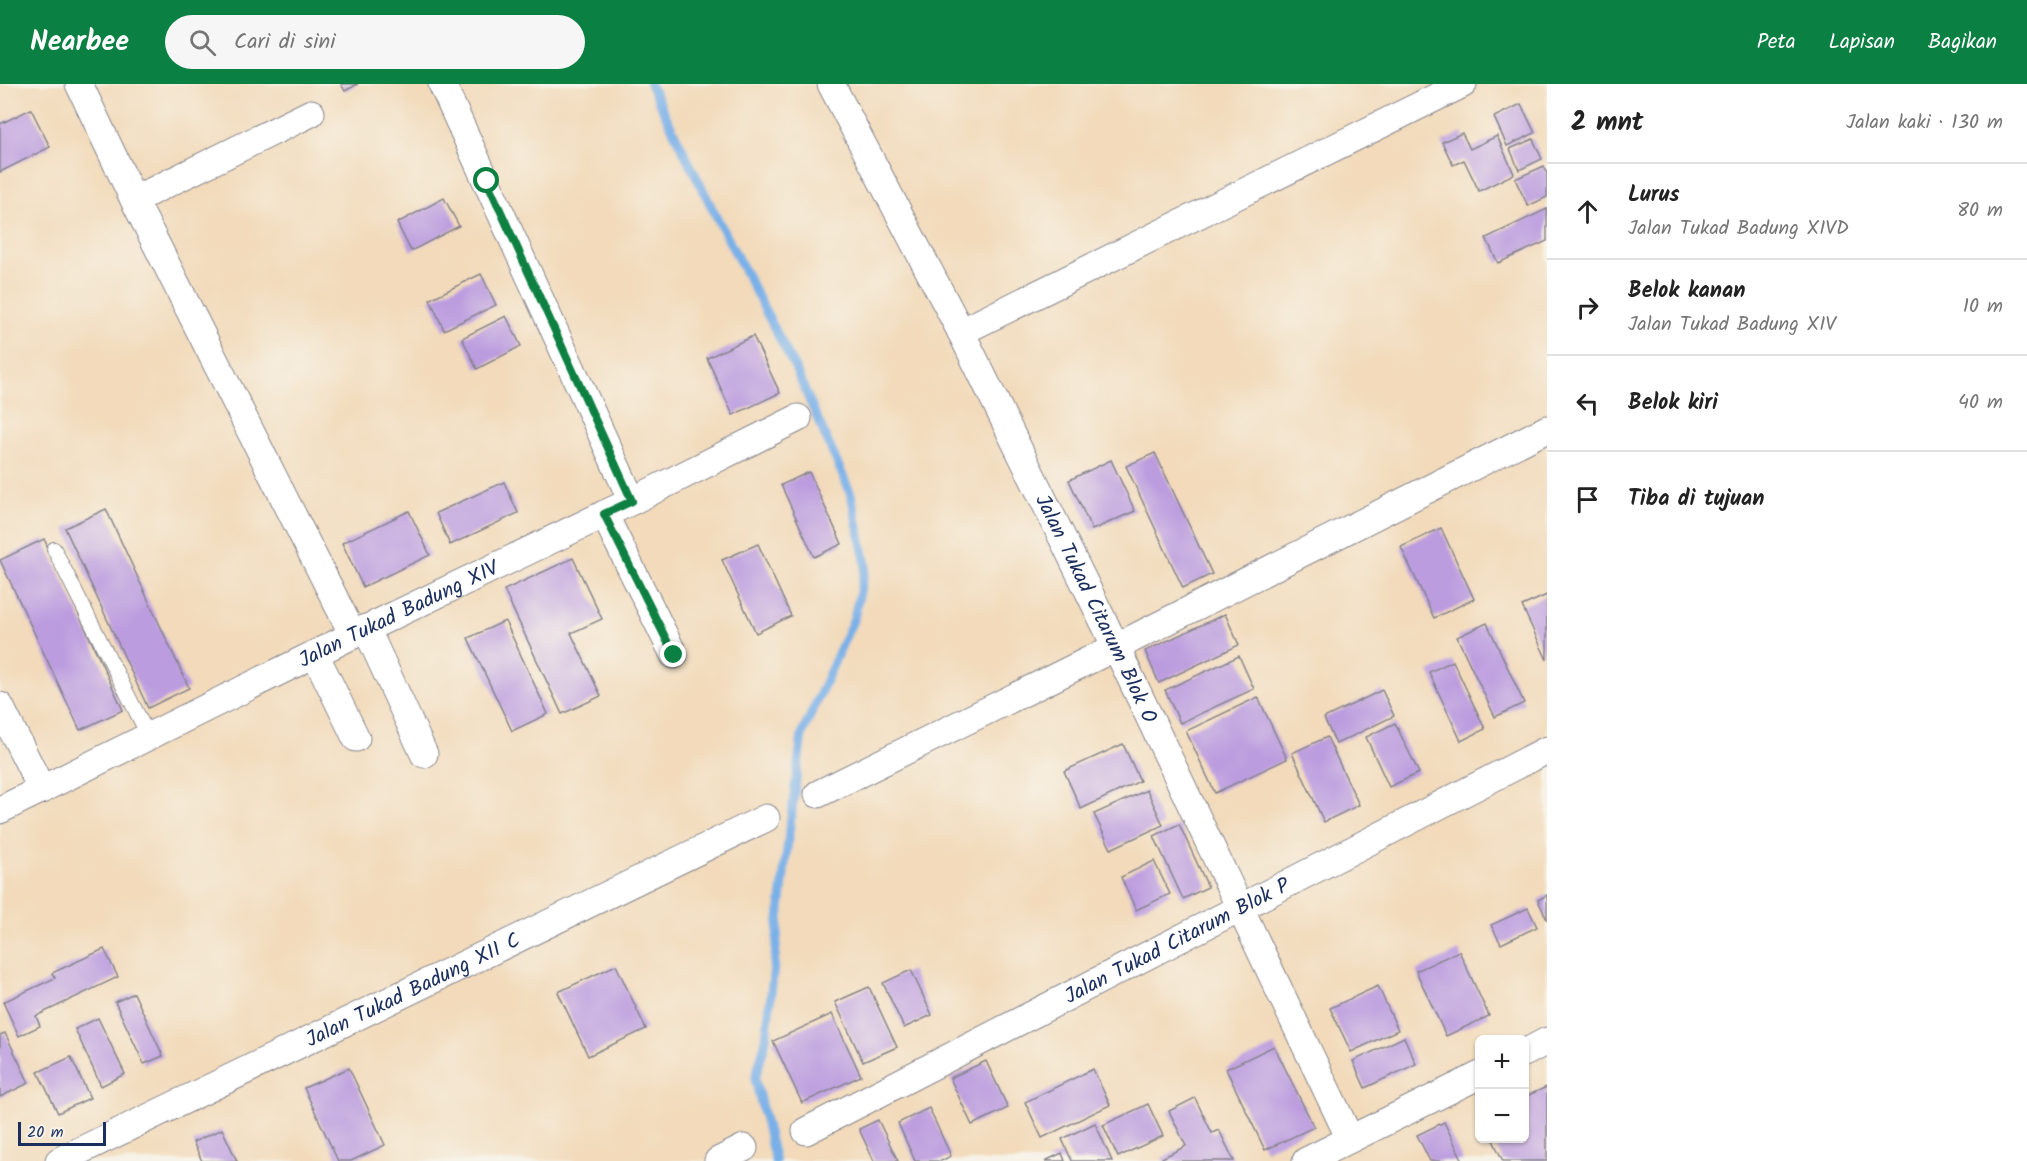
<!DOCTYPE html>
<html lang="id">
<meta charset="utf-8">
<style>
body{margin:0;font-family:Kalam,sans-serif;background:#f6f6f6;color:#222}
.controls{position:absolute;right:18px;bottom:18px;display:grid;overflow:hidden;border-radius:9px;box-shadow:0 2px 4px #0004}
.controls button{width:54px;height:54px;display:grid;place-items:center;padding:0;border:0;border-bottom:2px solid #e0e0e0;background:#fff;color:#222;font:30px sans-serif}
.scale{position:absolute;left:18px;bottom:15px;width:88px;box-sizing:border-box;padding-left:6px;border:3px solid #1b2f5e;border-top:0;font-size:16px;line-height:21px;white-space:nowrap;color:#1b2f5e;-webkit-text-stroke:4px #f7f3e8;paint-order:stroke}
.stop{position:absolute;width:18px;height:18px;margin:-14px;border:4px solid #0b8043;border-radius:50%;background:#fff}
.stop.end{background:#0b8043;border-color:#fff;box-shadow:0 2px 6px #0008}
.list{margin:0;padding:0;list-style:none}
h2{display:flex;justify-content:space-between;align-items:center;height:78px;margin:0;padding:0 24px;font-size:26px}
h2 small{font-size:20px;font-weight:400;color:#767676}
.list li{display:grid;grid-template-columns:39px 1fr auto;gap:18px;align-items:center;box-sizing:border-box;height:96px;padding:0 24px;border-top:2px solid #e0e0e0}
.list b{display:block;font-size:22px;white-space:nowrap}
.list p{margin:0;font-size:20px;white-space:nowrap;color:#767676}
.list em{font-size:20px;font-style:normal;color:#767676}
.icon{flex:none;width:33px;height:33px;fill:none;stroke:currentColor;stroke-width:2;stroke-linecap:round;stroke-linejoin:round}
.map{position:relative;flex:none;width:1547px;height:1077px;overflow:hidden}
header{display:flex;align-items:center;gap:36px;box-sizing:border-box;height:84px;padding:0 30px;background:#0b8043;color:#fff}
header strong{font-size:28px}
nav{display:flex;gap:33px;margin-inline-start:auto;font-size:21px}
.search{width:420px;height:54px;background:#f6f6f6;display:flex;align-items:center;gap:15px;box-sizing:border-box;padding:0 21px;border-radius:33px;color:#767676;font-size:22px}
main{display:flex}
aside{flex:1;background:#fff}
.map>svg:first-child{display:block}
</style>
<header>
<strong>Nearbee</strong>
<div class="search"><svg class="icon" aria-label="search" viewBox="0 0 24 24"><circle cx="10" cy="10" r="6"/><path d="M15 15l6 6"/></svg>Cari di sini</div>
<nav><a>Peta</a><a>Lapisan</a><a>Bagikan</a></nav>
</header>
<main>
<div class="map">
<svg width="1547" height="1077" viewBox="0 0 1547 1077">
<rect width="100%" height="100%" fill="#f7f3e8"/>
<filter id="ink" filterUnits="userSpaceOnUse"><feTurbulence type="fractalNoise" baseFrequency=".0167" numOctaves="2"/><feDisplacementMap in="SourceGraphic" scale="12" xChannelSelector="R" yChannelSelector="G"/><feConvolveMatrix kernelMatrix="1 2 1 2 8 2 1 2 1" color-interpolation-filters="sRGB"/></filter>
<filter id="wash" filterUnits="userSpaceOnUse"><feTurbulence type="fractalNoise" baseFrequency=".008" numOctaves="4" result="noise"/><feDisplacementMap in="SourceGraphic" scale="24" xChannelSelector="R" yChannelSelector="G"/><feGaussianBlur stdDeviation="1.35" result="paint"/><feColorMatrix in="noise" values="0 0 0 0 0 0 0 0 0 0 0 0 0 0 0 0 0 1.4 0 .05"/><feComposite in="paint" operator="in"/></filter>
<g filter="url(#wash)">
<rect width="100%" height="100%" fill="#f2daba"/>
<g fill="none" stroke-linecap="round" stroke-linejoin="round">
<path stroke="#79b0e8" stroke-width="9" d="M650 0 715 130 795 284 851 410 866 481 854 534 802 650 785 780 766 956 755 995 775 1077"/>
</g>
<g id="blocks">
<g fill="#bb9cdf">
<path d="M341 0H358L345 7Z"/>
<path d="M1521 20 1535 49 1507 62 1494 33Z"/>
<path d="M31 25 50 63 0 88V40Z"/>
<path d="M1462 49 1470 65 1497 52 1514 90 1479 107 1464 76 1453 81 1442 58Z"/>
<path d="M1533 55 1542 75 1519 86 1510 65Z"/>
<path d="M1544 82 1547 89V113L1528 122 1515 95Z"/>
<path d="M444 114 459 142 411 167 397 139Z"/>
<path d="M1547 125V157L1498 179 1486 154Z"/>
<path d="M481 190 496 221 444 246 430 215Z"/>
<path d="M506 232 521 262 477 285 462 254Z"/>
<path d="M753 252 780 309 733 331 707 274Z"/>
<path d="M1155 369 1212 490 1183 504 1126 382Z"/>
<path d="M1111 376 1135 427 1092 446 1069 396Z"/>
<path d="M809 388 842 460 814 473 781 401Z"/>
<path d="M504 398 518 429 450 461 436 429Z"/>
<path d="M106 425 189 604 148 624 65 444Z"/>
<path d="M409 427 430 471 363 503 342 459Z"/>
<path d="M1441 444 1474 515 1434 534 1401 463Z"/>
<path d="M44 455 123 626 80 646 0 476Z"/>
<path d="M758 460 791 532 756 549 722 476Z"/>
<path d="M573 474 602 535 571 549 601 612 562 630 504 506Z"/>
<path d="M1547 511V576L1522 522Z"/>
<path d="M1225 530 1239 561 1159 599 1145 567Z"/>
<path d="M505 537 548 630 512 647 468 554Z"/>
<path d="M1487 539 1524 619 1495 633 1457 553Z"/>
<path d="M1239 572 1254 605 1180 639 1165 606Z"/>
<path d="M1453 577 1485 645 1461 657 1429 588Z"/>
<path d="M1382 606 1394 632 1336 660 1324 634Z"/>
<path d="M1258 613 1287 675 1215 709 1186 647Z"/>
<path d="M1395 639 1419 689 1389 703 1366 653Z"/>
<path d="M1327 653 1359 721 1324 738 1292 669Z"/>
<path d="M1123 660 1140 697 1081 725 1064 687Z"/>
<path d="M1147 706 1163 741 1111 765 1094 730Z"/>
<path d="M1179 740 1208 803 1183 815 1154 752Z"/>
<path d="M1154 777 1170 810 1136 826 1121 793Z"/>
<path d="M1547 811V836L1538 816Z"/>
<path d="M1528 824 1537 843 1501 860 1491 841Z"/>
<path d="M104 865 118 893 36 932 40 942 19 952 3 918 55 894 52 889Z"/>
<path d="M1459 867 1489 932 1446 952 1416 887Z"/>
<path d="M616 881 646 945 588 972 558 908Z"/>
<path d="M911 886 932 931 904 944 883 899Z"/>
<path d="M1378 902 1398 946 1351 968 1330 924Z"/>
<path d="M869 903 897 963 863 978 835 918Z"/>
<path d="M134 909 163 972 144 980 115 918Z"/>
<path d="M832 930 861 992 802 1019 773 957Z"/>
<path d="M98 934 125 990 101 1002 75 945Z"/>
<path d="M5 949 29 999 0 1013V951Z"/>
<path d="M1404 953 1416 980 1365 1004 1353 977Z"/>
<path d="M1274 962 1314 1043 1265 1066 1226 985Z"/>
<path d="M71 973 90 1014 58 1029 38 988Z"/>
<path d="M986 977 1008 1024 972 1041 950 994Z"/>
<path d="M349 984 385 1061 351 1077H338L304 1004Z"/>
<path d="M1093 985 1110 1021 1042 1054 1025 1018Z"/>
<path d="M1547 1003V1077H1503L1492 1054H1524V1013Z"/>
<path d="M1195 1014 1212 1049 1219 1046 1234 1077H1163L1162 1074 1186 1062 1169 1027Z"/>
<path d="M1148 1020 1163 1052 1118 1073 1103 1041Z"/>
<path d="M929 1024 951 1072 941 1077H915L898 1039Z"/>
<path d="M878 1036 898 1077H874L859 1045Z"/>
<path d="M1444 1038 1463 1077H1430L1417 1051Z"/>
<path d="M1095 1039 1112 1077H1072L1062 1055Z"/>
<path d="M222 1045 237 1077H202L193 1058Z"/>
<path d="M1062 1069 1065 1077H1045Z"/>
</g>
</g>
</g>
<g filter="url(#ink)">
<use href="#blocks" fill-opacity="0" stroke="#86848c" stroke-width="1.5"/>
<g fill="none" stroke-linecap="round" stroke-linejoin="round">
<g stroke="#86848c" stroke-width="16">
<path id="lane" d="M54 465 149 653"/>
</g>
<g stroke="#86848c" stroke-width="29">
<g id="street">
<path d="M79 0 134 116 353 551"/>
<path d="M442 0 632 417"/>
<path id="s1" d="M831 0 961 248 1116 563 1350 1055"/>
<path d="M134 116 311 29"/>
<path d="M961 248 1463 0"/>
<path d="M604 430 674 571"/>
<path d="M366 544 424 670"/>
<path d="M315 570 356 654"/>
<path d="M0 622 42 706"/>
<path d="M818 710 1116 563 1547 345"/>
<path id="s2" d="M0 726 353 551 632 417 798 334"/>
<path d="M1524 969 1547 957"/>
<path id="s3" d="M806 1047 1547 666"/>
<path id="s4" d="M59 1077 766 734"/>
<path d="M718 1077 744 1064"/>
<path d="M1306 1077 1480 991"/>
</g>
</g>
<use href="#lane" stroke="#fff" stroke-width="14"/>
<use href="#street" stroke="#fff" stroke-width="27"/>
</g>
</g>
<g fill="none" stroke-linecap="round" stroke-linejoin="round" filter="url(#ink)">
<path stroke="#0b8043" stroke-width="8" d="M487 97 632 417 604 430 674 571"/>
</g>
<g text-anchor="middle" stroke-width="4.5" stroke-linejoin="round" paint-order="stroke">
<g font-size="21" fill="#1b2f5e" stroke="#f7f3e8">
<text dy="7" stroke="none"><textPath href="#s1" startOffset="588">Jalan Tukad Citarum Blok O</textPath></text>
<text dy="7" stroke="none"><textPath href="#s2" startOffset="444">Jalan Tukad Badung XIV</textPath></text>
<text dy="7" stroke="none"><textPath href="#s3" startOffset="417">Jalan Tukad Citarum Blok P</textPath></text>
<text dy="7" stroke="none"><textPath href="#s4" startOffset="393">Jalan Tukad Badung XII C</textPath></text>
</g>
</g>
</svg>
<div class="controls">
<button>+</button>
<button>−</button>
</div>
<div class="scale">20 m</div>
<div class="stop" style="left:487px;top:97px"></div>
<div class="stop end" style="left:674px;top:571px"></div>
</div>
<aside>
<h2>2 mnt<small>Jalan kaki · 130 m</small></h2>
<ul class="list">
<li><svg class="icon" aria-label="ahead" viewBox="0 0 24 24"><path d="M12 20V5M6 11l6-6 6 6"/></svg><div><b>Lurus</b><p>Jalan Tukad Badung XIVD</p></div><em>80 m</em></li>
<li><svg class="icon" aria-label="right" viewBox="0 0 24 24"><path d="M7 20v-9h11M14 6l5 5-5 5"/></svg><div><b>Belok kanan</b><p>Jalan Tukad Badung XIV</p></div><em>10 m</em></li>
<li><svg class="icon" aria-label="left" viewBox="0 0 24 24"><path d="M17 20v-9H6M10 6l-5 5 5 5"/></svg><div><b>Belok kiri</b></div><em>40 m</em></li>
<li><svg class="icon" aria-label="arrive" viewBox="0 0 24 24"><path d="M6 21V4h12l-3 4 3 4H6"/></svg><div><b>Tiba di tujuan</b></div></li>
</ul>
</aside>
</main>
